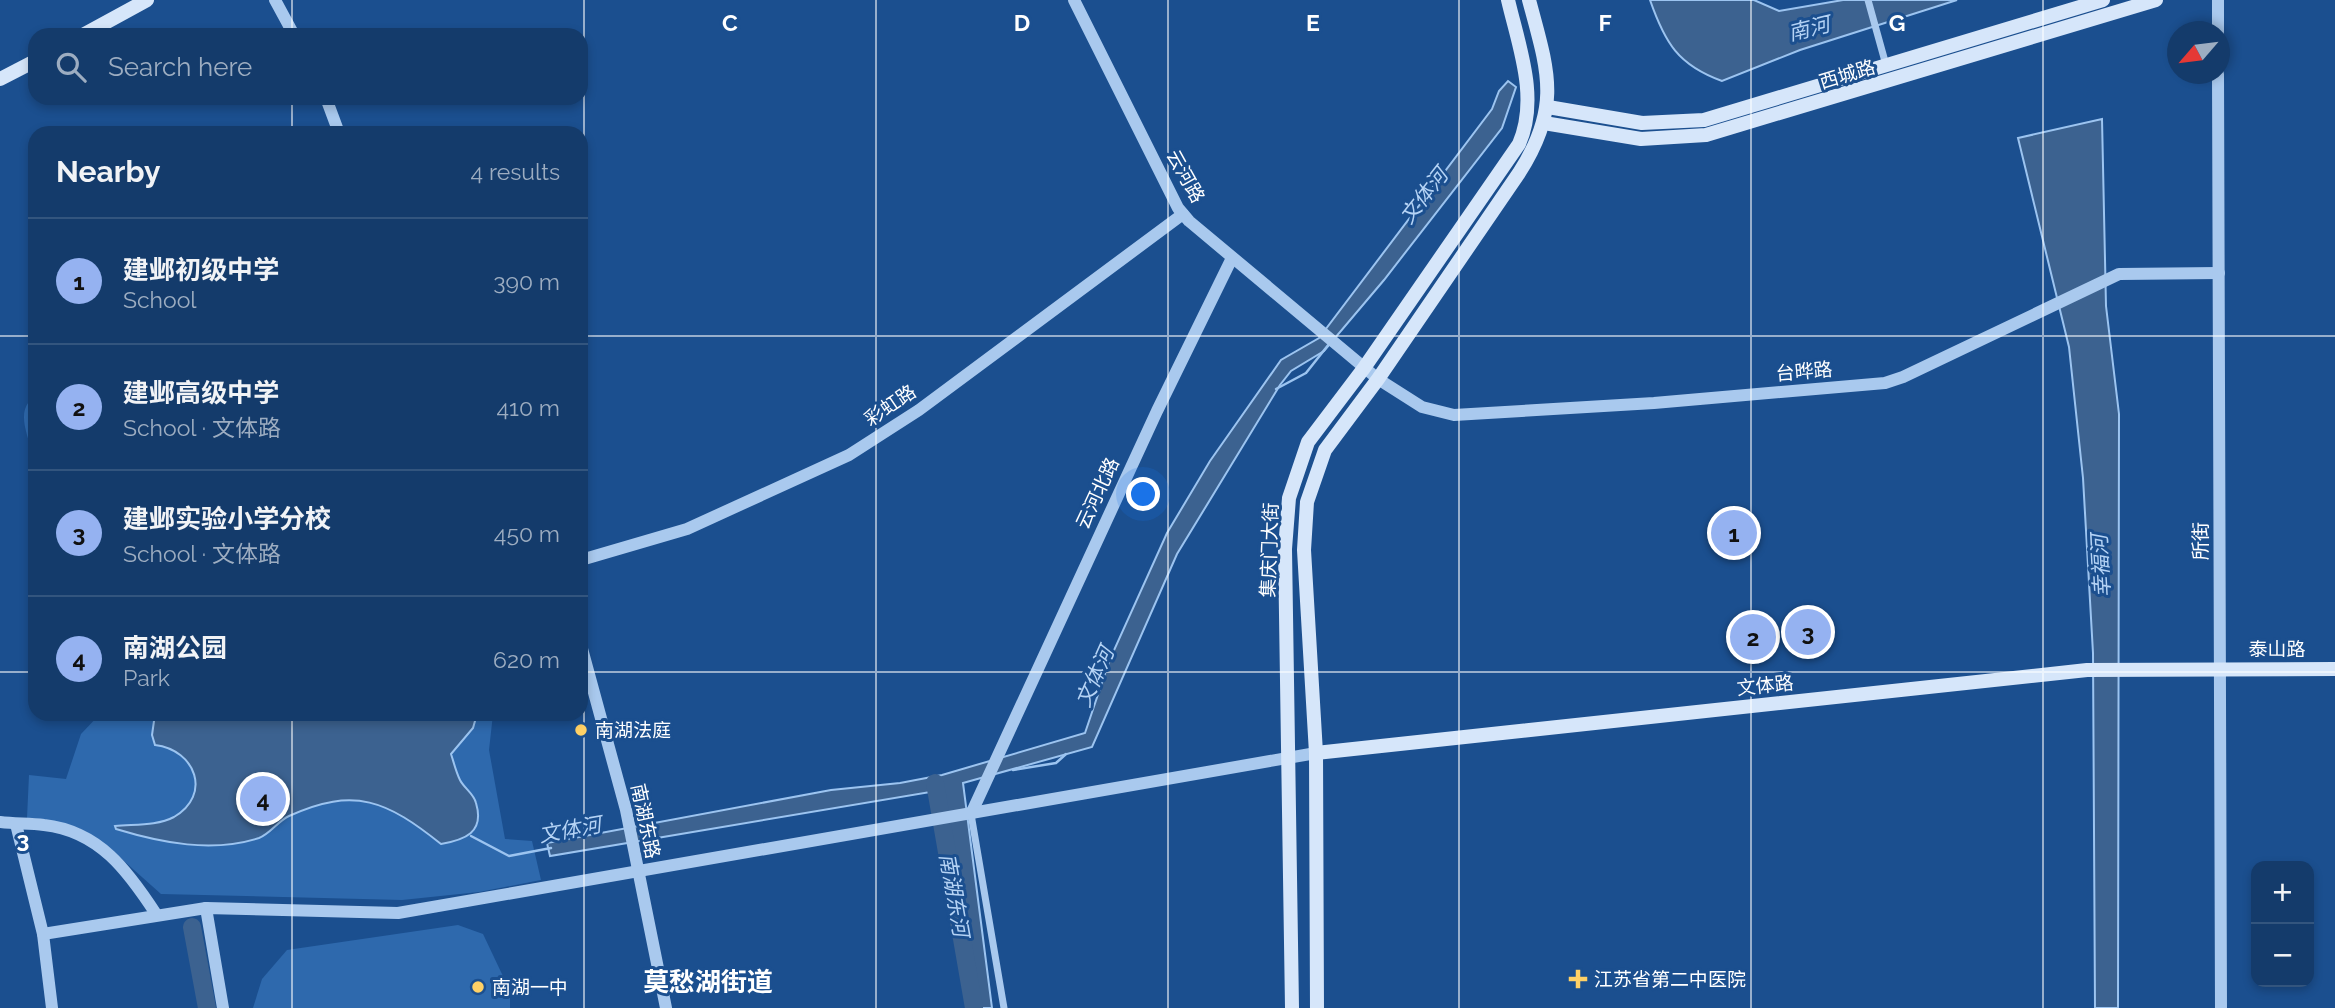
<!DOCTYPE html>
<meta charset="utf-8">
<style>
body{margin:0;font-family:Raleway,"Noto Sans SC",sans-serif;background:#214673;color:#f1f3f6}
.controls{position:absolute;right:21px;bottom:21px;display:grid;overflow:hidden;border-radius:14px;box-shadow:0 4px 10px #0003}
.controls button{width:63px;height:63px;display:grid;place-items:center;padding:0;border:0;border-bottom:2px solid #33557e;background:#143b6b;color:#f1f3f6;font:35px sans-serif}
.compass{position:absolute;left:2167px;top:21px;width:63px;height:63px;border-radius:50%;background:#143b6b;box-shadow:0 4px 10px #0003;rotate:242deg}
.you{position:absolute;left:1144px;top:495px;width:24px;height:24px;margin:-18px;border:5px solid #fff;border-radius:50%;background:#1a73e8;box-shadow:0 0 0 10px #1a73e833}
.badge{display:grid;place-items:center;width:46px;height:46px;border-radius:50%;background:#95b2f1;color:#111;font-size:23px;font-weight:700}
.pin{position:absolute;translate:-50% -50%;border:4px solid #fff;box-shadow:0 2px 7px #0006}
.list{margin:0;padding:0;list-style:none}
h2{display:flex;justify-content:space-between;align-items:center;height:91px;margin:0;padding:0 28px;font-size:30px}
h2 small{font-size:23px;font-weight:400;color:#9dadc1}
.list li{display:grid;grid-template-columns:46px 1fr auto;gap:21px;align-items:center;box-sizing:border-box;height:126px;padding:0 28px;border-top:2px solid #33557e}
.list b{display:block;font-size:26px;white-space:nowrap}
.list p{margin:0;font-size:23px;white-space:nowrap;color:#9dadc1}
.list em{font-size:23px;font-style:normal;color:#9dadc1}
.icon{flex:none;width:38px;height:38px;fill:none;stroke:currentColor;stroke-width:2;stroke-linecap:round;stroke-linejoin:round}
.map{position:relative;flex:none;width:2335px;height:1008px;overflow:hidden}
.search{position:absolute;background:#143b6b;box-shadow:0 4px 10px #0003;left:28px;top:28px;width:560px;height:77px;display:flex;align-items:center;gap:18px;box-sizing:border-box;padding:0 24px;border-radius:21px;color:#9dadc1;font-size:26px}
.panel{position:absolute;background:#143b6b;box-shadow:0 4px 10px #0003;left:28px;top:126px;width:560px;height:595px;border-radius:21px}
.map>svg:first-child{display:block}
</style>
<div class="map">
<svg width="2335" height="1008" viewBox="0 0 2335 1008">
<rect width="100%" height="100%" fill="#1b4f8f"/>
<g fill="#2e69ad">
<path d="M35 397V460C30 441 13 409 35 397Z"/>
<path d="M100 714H493L489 750 505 839 532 841 541 880 479 892 402 900 161 894 106 845 79 828 27 818 29 775 66 779 81 734Z"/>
<path d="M458 925 483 934 510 991V1008H253L262 979 287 950Z"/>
</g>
<g fill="#3c6290" stroke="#9cc4f0" stroke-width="2">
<path d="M1650 0H1754L1779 11 1843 0H1957L1800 50 1722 81C1678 65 1665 43 1650 0Z"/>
<path d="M1508 81 1516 87 1502 128 1384 280 1324 351 1291 371 1280 385 1177 554 1092 747 963 783 992 1008H975L940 794 936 791 550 856 547 843 831 790 900 783 942 775 1085 733 1110 659 1167 533 1210 461 1281 360 1319 338 1492 109 1499 91Z"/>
<path d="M2102 119 2106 306 2119 414 2118 1008H2095L2093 653 2083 478 2069 347 2018 138Z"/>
<path d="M155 714H477L473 728 451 754C454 763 456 772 460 780 464 788 474 794 476 803 485 833 464 840 441 844 387 801 355 786 289 816 278 821 270 834 259 838 212 853 162 843 116 829L115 826C134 824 157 826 174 817 212 795 196 750 155 745L152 735Z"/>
</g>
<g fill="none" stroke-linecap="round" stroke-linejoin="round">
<g stroke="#9cc4f0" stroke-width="2.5">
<path d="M1276 389 1306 373 1329 344"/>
<path d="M1013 770 1056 763 1066 754"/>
<path d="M471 836 509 856 551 848"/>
</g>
<g stroke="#3c6290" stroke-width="18">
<path d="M935 783 974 1008"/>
<path d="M192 927 207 1008"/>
</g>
<g stroke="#a9c9ee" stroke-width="7">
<path d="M1868 0 1886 65"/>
<path d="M971 814 1004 1008"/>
</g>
<g stroke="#a9c9ee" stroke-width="12">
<path d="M275 0 294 35"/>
<path d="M1074 0 1178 208 1189 221 1378 379 1422 407 1454 415 1654 403 1885 383 1903 377 2119 274 2219 273"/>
<path d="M2218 0V32"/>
<path d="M2218 74 2221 1008"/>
<path d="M326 98 339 133"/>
<path d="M581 560 687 529 849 455 919 410 1183 214"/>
<path d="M581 645 626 810 666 1008"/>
<path d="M971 814 1157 411 1232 258"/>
<path d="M0 822C15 824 29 823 44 825 99 831 128 871 156 914"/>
<path d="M16 824 43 934 52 1008"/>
<path d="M206 908 223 1008"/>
<path d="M43 934 206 908 398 913 1316 753"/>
</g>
<g stroke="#d6e6fa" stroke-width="14">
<path d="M83 35 147 0"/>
<path d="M0 79 35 61"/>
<path d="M1548 107 1642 123 1704 120 2103 0"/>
<path d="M1544 123 1641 139 1706 135 2156 0"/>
<path d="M1316 753 2087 670 2335 669"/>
<path d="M1292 1008 1285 549 1289 498 1308 442 1364 368 1519 144C1539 98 1519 47 1508 0"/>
<path d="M1317 1008 1316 753 1304 550 1307 502 1325 450 1378 379 1519 173C1562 106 1548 71 1529 0"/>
</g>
</g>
<path fill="none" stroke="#fff" stroke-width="2" stroke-opacity="0.55" d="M292 0V35M584 0V1008M876 0V1008M1168 0V1008M1459 0V1008M1751 0V1008M2043 0V1008M292 98V133M0 336H35M581 336H2335M0 672H35M581 672H2335M292 714V1008"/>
<g fill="#ffd166" stroke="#1b4f8f" stroke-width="2.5">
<circle cx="581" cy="730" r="7"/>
<path d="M1574.5 968.5h7v7h7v7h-7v7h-7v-7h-7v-7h7z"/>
<circle cx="478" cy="987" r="7"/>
</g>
<g text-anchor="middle" stroke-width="6" stroke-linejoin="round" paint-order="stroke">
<g font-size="19" fill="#fff" stroke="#1b4f8f">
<text transform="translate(1847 74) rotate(-17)" y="7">西城路</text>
<text transform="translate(1186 176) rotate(61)" y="7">云河路</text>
<text transform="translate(1804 371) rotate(-5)" y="7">台晔路</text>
<text transform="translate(890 405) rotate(-34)" y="7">彩虹路</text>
<text transform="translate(1097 493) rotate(-65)" y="7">云河北路</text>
<text transform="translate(2200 541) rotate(-90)" y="7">所街</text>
<text transform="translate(1269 550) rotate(-88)" y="7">集庆门大街</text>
<text x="2277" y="656">泰山路</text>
<text transform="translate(1765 685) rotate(-6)" y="7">文体路</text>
<text transform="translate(646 821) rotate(78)" y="7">南湖东路</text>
</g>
<g font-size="19" fill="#fff" stroke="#1b4f8f" text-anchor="start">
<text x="595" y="737">南湖法庭</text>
<text x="1594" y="986">江苏省第二中医院</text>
<text x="492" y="994">南湖一中</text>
</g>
<g font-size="21" font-style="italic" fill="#b5d3f5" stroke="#1b4f8f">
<text transform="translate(1809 29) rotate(-14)" y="7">南河</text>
<text transform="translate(1424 196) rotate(-52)" y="7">文体河</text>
<text transform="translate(2101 566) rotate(-93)" y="7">幸福河</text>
<text transform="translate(1095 677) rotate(-66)" y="7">文体河</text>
<text transform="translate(570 830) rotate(-10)" y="7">文体河</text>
<text transform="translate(954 895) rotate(80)" y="7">南湖东河</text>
</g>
<g font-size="26" font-weight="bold" fill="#fff" stroke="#1b4f8f">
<text x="708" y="991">莫愁湖街道</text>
</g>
</g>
<g font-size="23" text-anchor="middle" font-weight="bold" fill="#fff" stroke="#1b4f8f" stroke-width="6" stroke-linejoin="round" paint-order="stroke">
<text x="730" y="31">C</text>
<text x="1022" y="31">D</text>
<text x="1313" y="31">E</text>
<text x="1605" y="31">F</text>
<text x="1897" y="31">G</text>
<text x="23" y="848">3</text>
</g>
</svg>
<div class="controls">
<button>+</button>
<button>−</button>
</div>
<svg class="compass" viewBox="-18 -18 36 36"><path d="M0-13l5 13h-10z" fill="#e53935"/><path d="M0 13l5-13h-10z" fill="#9dadc1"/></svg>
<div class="you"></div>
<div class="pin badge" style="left:1734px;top:533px">1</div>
<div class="pin badge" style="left:1753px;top:637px">2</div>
<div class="pin badge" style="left:1808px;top:632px">3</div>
<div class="pin badge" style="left:263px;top:799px">4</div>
<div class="search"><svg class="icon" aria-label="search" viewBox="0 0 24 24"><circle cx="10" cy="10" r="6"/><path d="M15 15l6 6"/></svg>Search here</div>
<section class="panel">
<h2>Nearby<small>4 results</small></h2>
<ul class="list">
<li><span class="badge">1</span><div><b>建邺初级中学</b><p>School</p></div><em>390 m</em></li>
<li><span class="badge">2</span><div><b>建邺高级中学</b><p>School · 文体路</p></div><em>410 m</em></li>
<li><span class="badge">3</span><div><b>建邺实验小学分校</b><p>School · 文体路</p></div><em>450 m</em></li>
<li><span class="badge">4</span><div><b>南湖公园</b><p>Park</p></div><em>620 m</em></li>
</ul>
</section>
</div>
